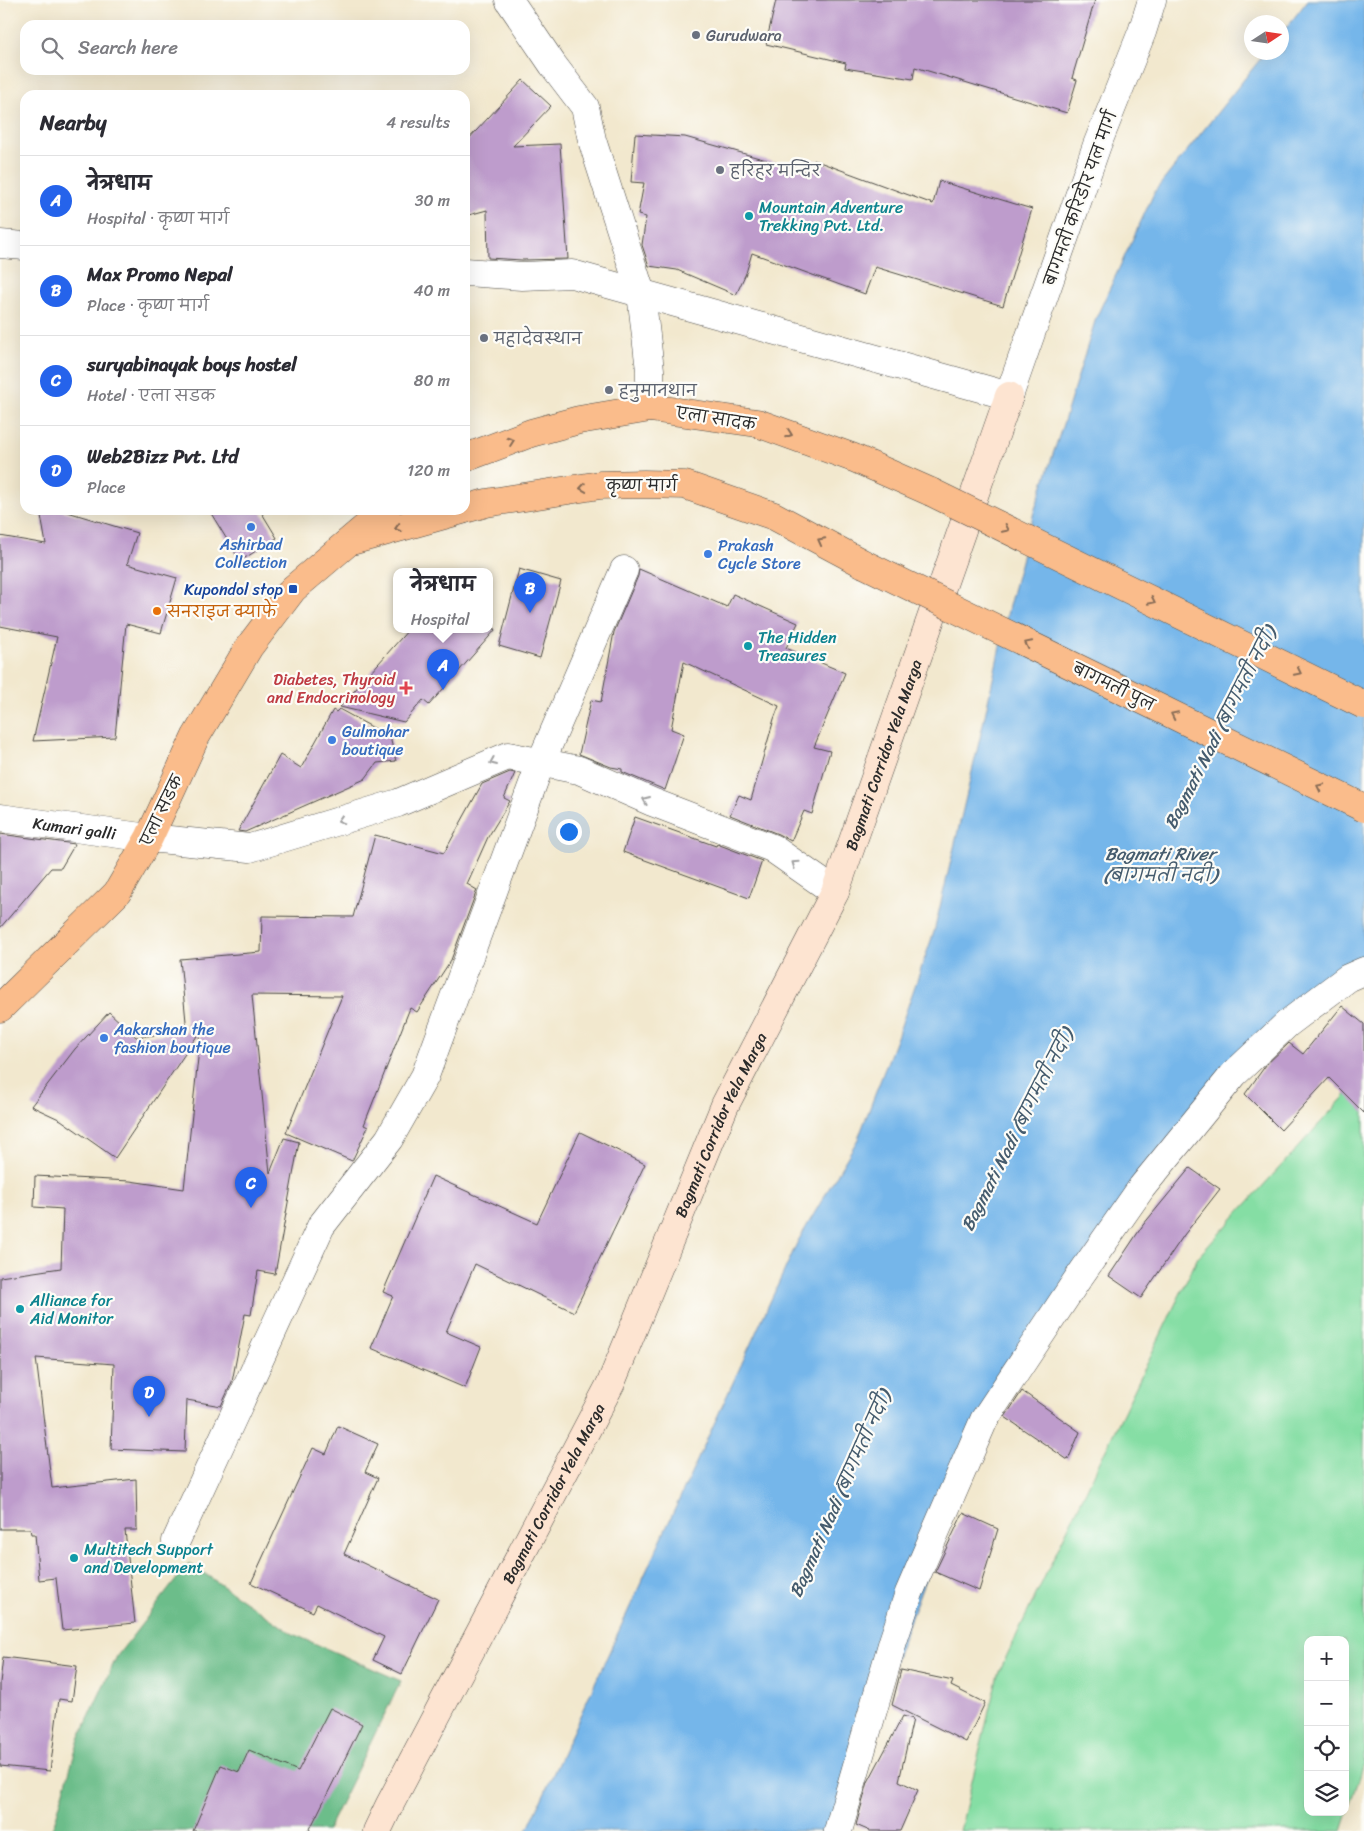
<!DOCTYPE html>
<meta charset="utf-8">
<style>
body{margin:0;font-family:Sriracha,"Playpen Sans Deva",sans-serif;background:#f2f2f3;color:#2b2b33}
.controls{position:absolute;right:15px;bottom:15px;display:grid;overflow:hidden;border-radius:10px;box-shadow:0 5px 20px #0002}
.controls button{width:45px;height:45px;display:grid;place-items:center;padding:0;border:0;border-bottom:1px solid #e1e1e2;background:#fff;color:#2b2b33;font:25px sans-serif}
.compass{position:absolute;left:1244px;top:15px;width:45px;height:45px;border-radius:50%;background:#fff;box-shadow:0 5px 20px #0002;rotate:78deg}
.you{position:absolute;left:568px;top:831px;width:18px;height:18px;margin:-12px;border:4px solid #fff;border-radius:50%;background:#1a73e8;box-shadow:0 0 0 8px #1a73e833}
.badge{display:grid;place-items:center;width:32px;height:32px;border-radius:50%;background:#2563eb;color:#fff;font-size:16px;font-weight:700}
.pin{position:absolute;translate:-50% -41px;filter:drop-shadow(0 1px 2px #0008)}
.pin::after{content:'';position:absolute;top:26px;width:18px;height:15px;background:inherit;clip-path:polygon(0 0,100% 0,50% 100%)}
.popup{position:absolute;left:393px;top:568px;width:100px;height:65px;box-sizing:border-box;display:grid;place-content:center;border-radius:10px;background:#fff;filter:drop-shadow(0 1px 4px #0005);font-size:16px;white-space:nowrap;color:#7c7c81}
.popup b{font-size:19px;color:#2b2b33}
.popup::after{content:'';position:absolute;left:50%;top:100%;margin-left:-10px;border:10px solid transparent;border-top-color:#fff}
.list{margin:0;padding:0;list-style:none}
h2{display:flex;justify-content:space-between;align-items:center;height:65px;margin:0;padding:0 20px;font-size:21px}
h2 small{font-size:16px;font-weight:400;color:#7c7c81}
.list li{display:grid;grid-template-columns:32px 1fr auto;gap:15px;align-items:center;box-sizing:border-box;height:90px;padding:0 20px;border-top:1px solid #e1e1e2}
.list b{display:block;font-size:19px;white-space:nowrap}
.list p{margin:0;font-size:16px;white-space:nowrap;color:#7c7c81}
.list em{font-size:16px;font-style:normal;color:#7c7c81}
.icon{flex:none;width:28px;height:28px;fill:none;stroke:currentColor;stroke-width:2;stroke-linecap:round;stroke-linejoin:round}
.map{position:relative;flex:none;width:1364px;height:1831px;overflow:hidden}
.search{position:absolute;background:#fff;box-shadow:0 5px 20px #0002;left:20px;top:20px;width:450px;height:55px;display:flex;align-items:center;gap:12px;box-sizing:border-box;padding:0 18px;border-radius:15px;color:#7c7c81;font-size:19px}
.panel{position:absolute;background:#fff;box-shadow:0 5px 20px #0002;left:20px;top:90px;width:450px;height:425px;border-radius:15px}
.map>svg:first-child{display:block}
</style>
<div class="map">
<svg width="1364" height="1831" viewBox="0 0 1364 1831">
<rect width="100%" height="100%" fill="#fdfcf7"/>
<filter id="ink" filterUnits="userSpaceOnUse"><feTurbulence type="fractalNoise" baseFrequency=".02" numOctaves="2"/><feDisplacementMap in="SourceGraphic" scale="10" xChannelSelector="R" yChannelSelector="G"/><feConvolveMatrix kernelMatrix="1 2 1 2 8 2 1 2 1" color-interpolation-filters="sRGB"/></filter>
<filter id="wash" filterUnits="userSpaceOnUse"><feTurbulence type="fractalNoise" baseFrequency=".0096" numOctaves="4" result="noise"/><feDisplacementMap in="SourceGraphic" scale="20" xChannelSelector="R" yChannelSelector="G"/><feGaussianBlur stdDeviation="1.12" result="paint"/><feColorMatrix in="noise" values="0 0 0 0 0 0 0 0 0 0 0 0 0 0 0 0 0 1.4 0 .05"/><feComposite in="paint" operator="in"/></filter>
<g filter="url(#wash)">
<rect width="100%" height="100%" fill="#f2e8ce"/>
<path fill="#85dea4" stroke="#588468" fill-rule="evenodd" d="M1364 1075V1764L1342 1831H960L998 1674 1198 1257ZM1308 1640H1345V1812H1308Z"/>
<path fill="#6cbd8a" stroke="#4c745a" d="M189 1563 293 1634 401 1681 327 1831H51L54 1824 79 1739 117 1656Z"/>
<path fill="#75b6ea" stroke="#50708a" d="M1308 0H1364V971L1234 1074 984 1420 832 1831H527L798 1241 858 1139 897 1037 934 932 980 738 1009 606 1034 512 1065 418 1096 318 1155 191 1265 53 1282 52V33Z"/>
<g id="blocks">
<g fill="#be9ccc">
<path d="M776 0H1095L1072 78 1077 80 1067 113 915 67 913 79 845 68 846 63 766 44Z"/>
<path d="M523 80 551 106 513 146 560 144 568 259 522 260 488 258 487 210 465 216V143Z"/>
<path d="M635 134 685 137 809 172 814 160 933 204 939 181 1032 209 1003 306 875 267 865 294 752 253 746 273 736 295 677 270 649 266 642 245 646 217 638 215 644 183 631 182Z"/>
<path d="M40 510H61L137 533 127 564 177 578 161 633 126 624 115 737 33 741 57 637 0 626V536L46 544Z"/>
<path d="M209 510H260L277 538 240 561Z"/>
<path d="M519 569 561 581 540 658 499 646Z"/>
<path d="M639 569 727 607 733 594 798 623 786 648 845 673 814 747 830 751 812 814 804 811 791 841 778 834 730 815 739 795 751 800 774 719 779 706 684 662 671 729 684 734 665 790 622 772V769L611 767 579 754 591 700 601 702 614 632 638 576Z"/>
<path d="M409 629H496L429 705 423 700 404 722 340 707Z"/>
<path d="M339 709 390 737 396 761 377 763 365 779 245 832 238 831 280 755 301 768 333 710 336 712Z"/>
<path d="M510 772 515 773 504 798 510 801 488 837 467 884 477 890 451 960 417 1012 410 1008 364 1125 368 1127 352 1161 286 1133 342 996 252 995 270 1173 284 1138 299 1142 275 1274 258 1271 251 1315 245 1314 232 1382 221 1406 187 1400 185 1452 111 1449 114 1364 36 1358 52 1488 136 1479 137 1530H125L135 1623 62 1630 56 1578 39 1580 35 1534H31L30 1529H0V1277L61 1268 63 1209 34 1207 35 1176 130 1181 184 1189 201 1030 115 1158 61 1120 31 1106 75 1049 109 1012 136 1037 187 1032 180 959 261 952 262 916 353 917 375 835 444 853 482 784Z"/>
<path d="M635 817 716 846 717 844 762 861 749 898 623 852Z"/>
<path d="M0 834 75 844 61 868H51L0 928Z"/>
<path d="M1342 1006 1364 1024V1113L1329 1078 1281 1130 1245 1094 1266 1065 1289 1043 1303 1054Z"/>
<path d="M580 1132 645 1164 574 1312 475 1264 446 1332 481 1347 465 1388 371 1348 393 1296 383 1292 433 1176 537 1223Z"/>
<path d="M1190 1168 1220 1189 1184 1235 1141 1298 1109 1276 1143 1225Z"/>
<path d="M1022 1391 1080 1432 1068 1460 1005 1417Z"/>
<path d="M338 1426 378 1444 365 1472 378 1478 344 1554 438 1599 402 1674 373 1660 384 1637 317 1604 313 1612 251 1583 313 1448 326 1454Z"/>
<path d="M963 1513 998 1529 979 1591 935 1572Z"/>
<path d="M3 1657 77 1666 72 1701 59 1699 50 1771 0 1766V1683Z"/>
<path d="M901 1670 953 1681 951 1686 985 1703 966 1742 892 1705Z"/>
<path d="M330 1708 362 1724 309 1831H193L221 1765 239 1772 249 1750 298 1771Z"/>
<path d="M903 1716 913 1719 899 1781 918 1790 900 1831H870L856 1825 868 1782Z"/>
</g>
</g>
</g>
<g filter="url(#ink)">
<use href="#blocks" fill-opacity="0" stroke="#494743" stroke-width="1"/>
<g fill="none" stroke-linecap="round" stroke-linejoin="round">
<g stroke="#494743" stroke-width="29">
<g id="minor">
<path d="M509 0 553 65 585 107 592 140 641 293 650 370V408"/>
<path d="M0 244 25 246"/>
<path d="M465 272 522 276 572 274 1009 396"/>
<path id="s1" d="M0 818 149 838 250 848 398 803 508 756 579 770 652 802 772 848 835 892"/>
<path d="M176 1541 321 1226 389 1139 425 1076 541 762 624 570"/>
<path d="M838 1831 893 1641 909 1593 984 1420 1077 1280 1142 1187 1234 1074 1287 1024 1348 978 1364 971"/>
</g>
</g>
<g stroke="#494743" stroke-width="29">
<path id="tertiary" d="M1009 396 1097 145 1142 32 1152 0"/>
</g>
<g stroke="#494743" stroke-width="29">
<g id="secondary">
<path id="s2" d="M377 1831 389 1806 611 1383 725 1105 835 892 1009 396"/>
</g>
</g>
<g stroke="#494743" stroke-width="29">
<g id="primary">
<path d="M465 458 531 433 579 420 650 408 757 423 854 458 931 492"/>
<path d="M465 509 486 503 600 485 644 484 685 485 774 516 864 564"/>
<path d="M355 540 462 510"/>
<path d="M0 1008 117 893 149 838 195 738 249 647 293 589 386 510"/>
</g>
</g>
<use href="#minor" stroke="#fff" stroke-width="28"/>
<use href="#tertiary" stroke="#fff" stroke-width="28"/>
<use href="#secondary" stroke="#fde4d1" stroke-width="28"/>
<use href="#primary" stroke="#fabc8b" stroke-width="28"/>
<g stroke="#494743" stroke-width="29" stroke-linecap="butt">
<g id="primary-bridge">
<path d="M931 492 1364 705"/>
<path d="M864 564 1364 808"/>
</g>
</g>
<use href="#primary-bridge" stroke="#fabc8b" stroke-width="28"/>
</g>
<defs><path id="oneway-chevron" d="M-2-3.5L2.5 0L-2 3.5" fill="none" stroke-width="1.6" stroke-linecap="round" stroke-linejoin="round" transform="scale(1.25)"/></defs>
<g stroke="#886c56">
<use href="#oneway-chevron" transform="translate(789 434) rotate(20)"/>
<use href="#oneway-chevron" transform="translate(511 441) rotate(-20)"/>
<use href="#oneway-chevron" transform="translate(583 488) rotate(171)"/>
<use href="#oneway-chevron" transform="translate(398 528) rotate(164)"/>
<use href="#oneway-chevron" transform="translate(1006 529) rotate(26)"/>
<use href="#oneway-chevron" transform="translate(821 541) rotate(-152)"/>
<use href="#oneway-chevron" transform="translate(1152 601) rotate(26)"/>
<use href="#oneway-chevron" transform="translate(1028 644) rotate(-154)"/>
<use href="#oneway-chevron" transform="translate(1298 672) rotate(26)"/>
<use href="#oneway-chevron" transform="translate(1174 715) rotate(-154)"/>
<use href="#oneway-chevron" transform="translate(1320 787) rotate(-154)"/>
</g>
<g stroke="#a0a0a0">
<use href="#oneway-chevron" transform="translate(493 762) rotate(157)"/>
<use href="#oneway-chevron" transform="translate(646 800) rotate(-157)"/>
<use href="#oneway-chevron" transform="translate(341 820) rotate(163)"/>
<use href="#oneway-chevron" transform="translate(795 864) rotate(-145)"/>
</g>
</g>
<g fill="#6b7280" stroke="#fdfcf7" stroke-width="2">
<circle cx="696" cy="35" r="5"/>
<circle cx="720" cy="170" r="5"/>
<circle cx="484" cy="338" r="5"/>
<circle cx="609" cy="390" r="5"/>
</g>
<g fill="#0f9aa8" stroke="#fdfcf7" stroke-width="2">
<circle cx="749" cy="216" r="5"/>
<circle cx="748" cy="646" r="5"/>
<circle cx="20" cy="1309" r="5"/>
<circle cx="74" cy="1558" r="5"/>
</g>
<g fill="#3f7fe0" stroke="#fdfcf7" stroke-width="2">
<circle cx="251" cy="527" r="5"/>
<circle cx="708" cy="554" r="5"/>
<circle cx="332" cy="740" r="5"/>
<circle cx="104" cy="1038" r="5"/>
</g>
<rect fill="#1a4fb4" stroke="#fdfcf7" stroke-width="2" x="288" y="584" width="10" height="10" rx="2.5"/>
<circle fill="#e8710a" stroke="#fdfcf7" stroke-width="2" cx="157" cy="611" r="5"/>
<path fill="#e0444e" stroke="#fdfcf7" stroke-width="2" d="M403.5 680.5h5v5h5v5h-5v5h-5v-5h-5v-5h5z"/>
<g text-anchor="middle" stroke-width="4.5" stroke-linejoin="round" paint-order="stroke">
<g font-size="16" fill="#5b616d" stroke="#fdfcf7" text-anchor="start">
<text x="706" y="41">Gurudwara</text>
<text x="730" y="176">हरिहर मन्दिर</text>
<text x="494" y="344">महादेवस्थान</text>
<text x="619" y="396">हनुमानथान</text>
</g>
<g font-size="16" fill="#2b2b2b" stroke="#fdfcf7">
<text transform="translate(1080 198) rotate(-70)" y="6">बागमती करिडोर यल मार्ग</text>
<text transform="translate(716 418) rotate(9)" y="6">एला सादक</text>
<text x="642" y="491">कृष्ण मार्ग</text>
<text transform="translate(1114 686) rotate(26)" y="6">बागमती पुल</text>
<text dy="6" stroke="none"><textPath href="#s2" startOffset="1191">Bagmati Corridor Yela Marga</textPath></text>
<text transform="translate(161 810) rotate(-64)" y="6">एला सडक</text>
<text dy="6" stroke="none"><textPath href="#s1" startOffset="75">Kumari galli</textPath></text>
<text dy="6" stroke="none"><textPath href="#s2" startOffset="786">Bagmati Corridor Yela Marga</textPath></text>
<text dy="6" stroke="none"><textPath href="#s2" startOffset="381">Bagmati Corridor Yela Marga</textPath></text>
</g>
<g font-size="16" fill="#0d838f" stroke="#fdfcf7" text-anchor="start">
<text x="759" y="213">Mountain Adventure<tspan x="759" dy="18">Trekking Pvt. Ltd.</tspan></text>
<text x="758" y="643">The Hidden<tspan x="758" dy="18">Treasures</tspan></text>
<text x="30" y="1306">Alliance for<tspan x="30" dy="18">Aid Monitor</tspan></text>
<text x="84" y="1555">Multitech Support<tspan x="84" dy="18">and Development</tspan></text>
</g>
<g font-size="16" fill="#366cbe" stroke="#fdfcf7" text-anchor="start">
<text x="251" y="550" text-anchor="middle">Ashirbad<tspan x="251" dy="18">Collection</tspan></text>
<text x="718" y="551">Prakash<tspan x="718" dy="18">Cycle Store</tspan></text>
<text x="342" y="737">Gulmohar<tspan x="342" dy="18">boutique</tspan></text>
<text x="114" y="1035">Aakarshan the<tspan x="114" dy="18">fashion boutique</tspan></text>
</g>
<g font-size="16" fill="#164399" stroke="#fdfcf7" text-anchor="end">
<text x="283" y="595">Kupondol stop</text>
</g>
<g font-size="16" fill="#c56008" stroke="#fdfcf7" text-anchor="start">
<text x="167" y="617">सनराइज क्याफे</text>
</g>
<g font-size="16" fill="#be3a42" stroke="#fdfcf7" text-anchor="end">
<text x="395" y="685">Diabetes, Thyroid<tspan x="395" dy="18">and Endocrinology</tspan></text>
</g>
<g font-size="18" font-style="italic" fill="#455c6e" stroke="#fdfcf7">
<text transform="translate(1220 728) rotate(-63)" y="6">Bagmati Nadi (बागमती नदी)</text>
<text x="1160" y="860">Bagmati River<tspan x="1160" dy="21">(बागमती नदी)</tspan></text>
<text transform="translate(1017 1130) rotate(-63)" y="6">Bagmati Nadi (बागमती नदी)</text>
<text transform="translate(840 1494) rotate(-66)" y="6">Bagmati Nadi (बागमती नदी)</text>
</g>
</g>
</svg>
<div class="controls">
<button>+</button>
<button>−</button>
<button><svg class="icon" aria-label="locate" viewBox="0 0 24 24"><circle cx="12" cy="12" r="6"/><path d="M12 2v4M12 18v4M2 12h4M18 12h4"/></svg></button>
<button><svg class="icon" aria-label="layers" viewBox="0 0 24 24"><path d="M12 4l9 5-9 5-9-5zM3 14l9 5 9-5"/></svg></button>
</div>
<svg class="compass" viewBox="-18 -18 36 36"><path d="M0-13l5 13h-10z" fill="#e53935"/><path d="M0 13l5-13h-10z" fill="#7c7c81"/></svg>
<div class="you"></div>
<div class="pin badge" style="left:443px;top:690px">A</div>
<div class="popup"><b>नेत्रधाम</b>Hospital</div>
<div class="pin badge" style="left:530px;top:613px">B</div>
<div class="pin badge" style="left:251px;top:1208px">C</div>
<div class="pin badge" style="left:149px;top:1417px">D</div>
<div class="search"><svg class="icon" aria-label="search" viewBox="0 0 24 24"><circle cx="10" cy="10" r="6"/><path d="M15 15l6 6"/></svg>Search here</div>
<section class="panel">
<h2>Nearby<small>4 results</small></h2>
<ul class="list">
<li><span class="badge">A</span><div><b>नेत्रधाम</b><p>Hospital · कृष्ण मार्ग</p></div><em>30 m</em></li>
<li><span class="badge">B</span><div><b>Max Promo Nepal</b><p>Place · कृष्ण मार्ग</p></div><em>40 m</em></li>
<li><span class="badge">C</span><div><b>suryabinayak boys hostel</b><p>Hotel · एला सडक</p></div><em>80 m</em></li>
<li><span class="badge">D</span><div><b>Web2Bizz Pvt. Ltd</b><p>Place</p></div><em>120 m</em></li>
</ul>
</section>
</div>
